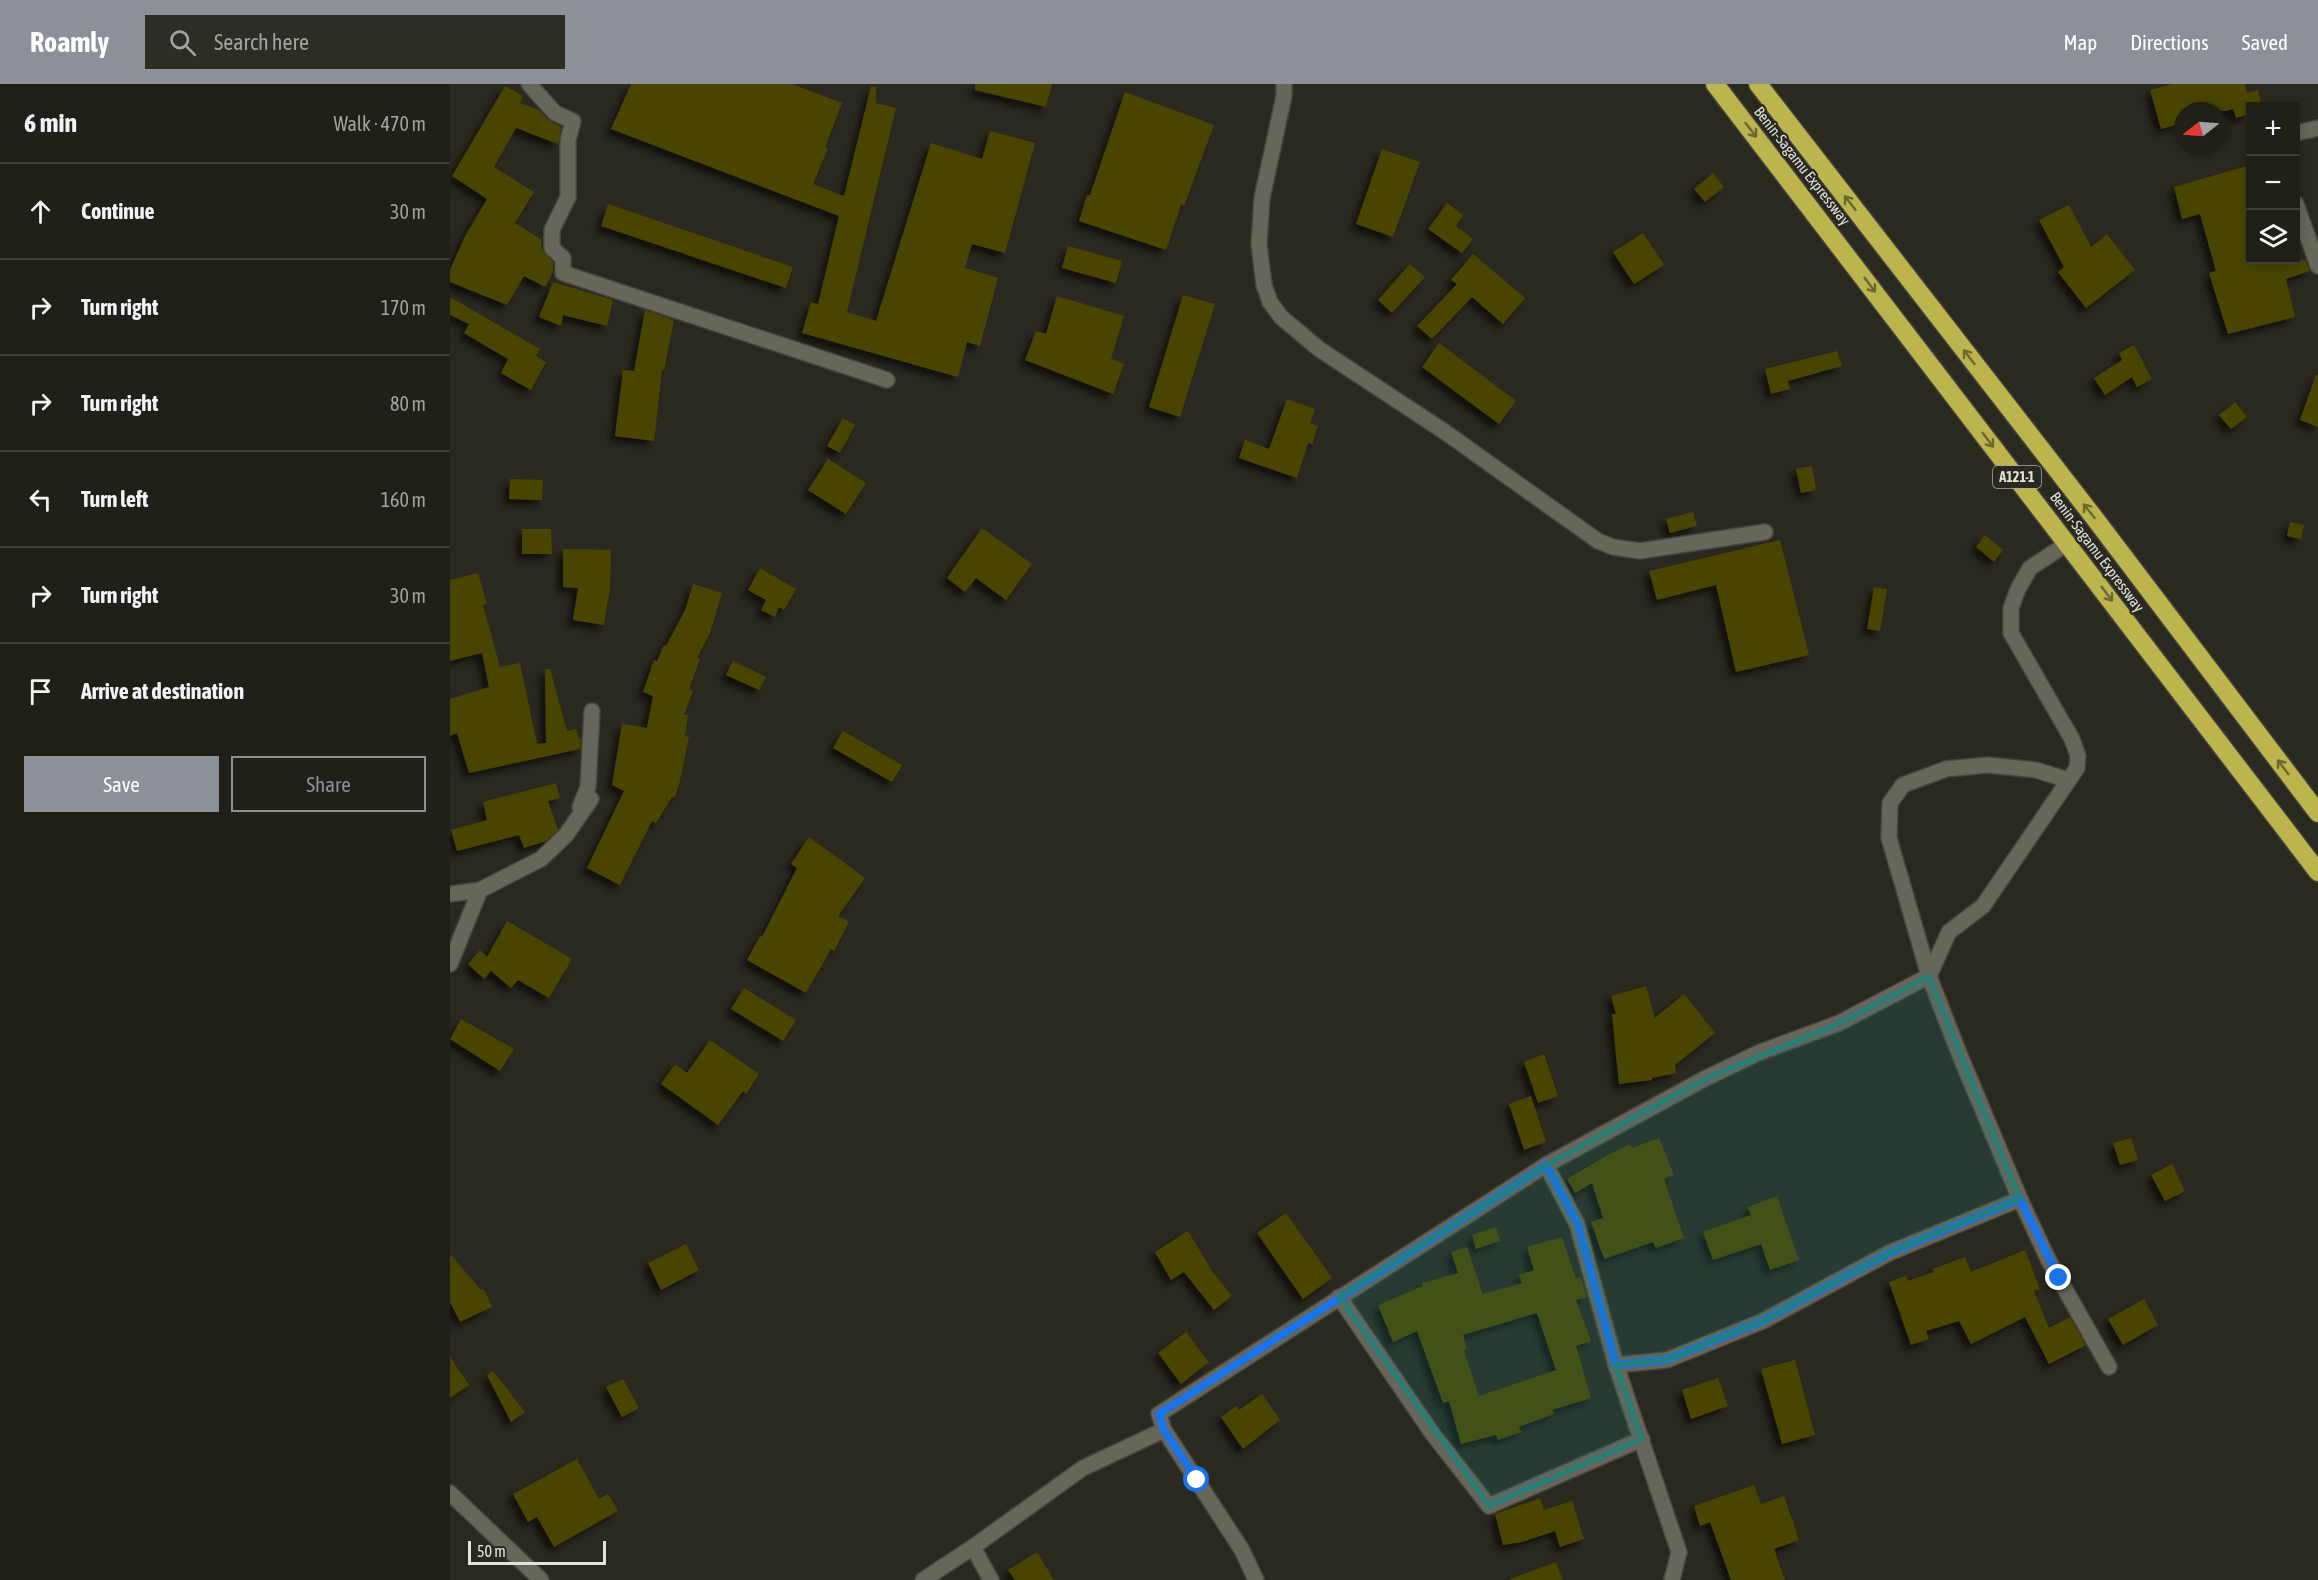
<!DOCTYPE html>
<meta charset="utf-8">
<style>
body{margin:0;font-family:"Asap Condensed",sans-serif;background:#2d2c25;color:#f1f3f6}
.controls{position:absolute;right:18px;top:18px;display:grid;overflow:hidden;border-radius:0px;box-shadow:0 3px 9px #0003}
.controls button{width:54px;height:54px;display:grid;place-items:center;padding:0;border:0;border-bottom:2px solid #3d3d37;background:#201f18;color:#f1f3f6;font:30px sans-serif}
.compass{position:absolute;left:1724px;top:18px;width:54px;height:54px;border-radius:50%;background:#201f18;box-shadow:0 3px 9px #0003;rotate:253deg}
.scale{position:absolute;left:18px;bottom:15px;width:138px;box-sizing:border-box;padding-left:6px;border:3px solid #e3e3dd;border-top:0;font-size:16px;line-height:21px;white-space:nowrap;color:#e3e3dd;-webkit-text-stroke:4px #2a2920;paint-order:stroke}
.stop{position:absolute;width:18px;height:18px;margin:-14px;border:4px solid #1a73e8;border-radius:50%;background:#fff}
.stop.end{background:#1a73e8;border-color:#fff;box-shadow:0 2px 6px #0008}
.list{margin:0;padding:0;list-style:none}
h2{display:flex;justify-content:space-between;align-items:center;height:78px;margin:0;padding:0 24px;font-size:26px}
h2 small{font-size:20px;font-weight:400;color:#a2a2a2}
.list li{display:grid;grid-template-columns:39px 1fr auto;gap:18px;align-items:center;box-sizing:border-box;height:96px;padding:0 24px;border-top:2px solid #3d3d37}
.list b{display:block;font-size:22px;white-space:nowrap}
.list em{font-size:20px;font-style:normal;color:#a2a2a2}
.actions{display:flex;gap:12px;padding:18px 24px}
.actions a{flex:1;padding:14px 0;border:2px solid #8c9099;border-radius:0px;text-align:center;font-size:21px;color:#8c9099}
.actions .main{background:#8c9099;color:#fff}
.icon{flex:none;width:33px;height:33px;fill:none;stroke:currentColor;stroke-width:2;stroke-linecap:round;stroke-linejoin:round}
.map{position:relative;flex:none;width:1868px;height:1496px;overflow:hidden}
header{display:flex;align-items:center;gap:36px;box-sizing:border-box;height:84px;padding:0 30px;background:#8c9099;color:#fff}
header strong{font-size:28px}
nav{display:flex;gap:33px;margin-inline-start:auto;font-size:21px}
.search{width:420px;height:54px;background:#2d2c25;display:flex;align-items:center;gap:15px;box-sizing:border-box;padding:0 21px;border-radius:0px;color:#a2a2a2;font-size:22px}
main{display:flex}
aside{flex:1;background:#201f18}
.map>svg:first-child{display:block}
</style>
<header>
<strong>Roamly</strong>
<div class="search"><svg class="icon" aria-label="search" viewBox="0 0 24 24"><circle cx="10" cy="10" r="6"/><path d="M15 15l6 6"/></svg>Search here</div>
<nav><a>Map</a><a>Directions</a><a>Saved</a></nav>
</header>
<main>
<aside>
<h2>6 min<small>Walk · 470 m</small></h2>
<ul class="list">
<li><svg class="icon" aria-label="ahead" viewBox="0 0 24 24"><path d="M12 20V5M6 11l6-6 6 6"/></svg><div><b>Continue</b></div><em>30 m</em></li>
<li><svg class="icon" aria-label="right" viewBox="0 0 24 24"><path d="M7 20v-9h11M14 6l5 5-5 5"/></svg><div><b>Turn right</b></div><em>170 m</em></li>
<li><svg class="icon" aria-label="right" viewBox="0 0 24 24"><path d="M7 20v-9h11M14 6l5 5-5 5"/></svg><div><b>Turn right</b></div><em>80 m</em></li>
<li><svg class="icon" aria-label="left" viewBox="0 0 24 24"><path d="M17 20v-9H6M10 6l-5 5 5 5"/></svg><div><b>Turn left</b></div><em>160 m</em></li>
<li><svg class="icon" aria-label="right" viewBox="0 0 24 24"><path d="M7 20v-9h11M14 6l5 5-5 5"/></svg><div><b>Turn right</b></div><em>30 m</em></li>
<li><svg class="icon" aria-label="arrive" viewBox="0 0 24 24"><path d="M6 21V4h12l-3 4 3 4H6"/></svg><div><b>Arrive at destination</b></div></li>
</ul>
<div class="actions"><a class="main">Save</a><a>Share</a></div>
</aside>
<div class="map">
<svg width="1868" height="1496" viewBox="0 0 1868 1496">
<defs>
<filter id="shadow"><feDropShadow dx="-5.5" dy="5.5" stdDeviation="3" flood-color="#0009"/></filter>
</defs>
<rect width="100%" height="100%" fill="#2a2920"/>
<g fill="#494400" fill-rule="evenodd" filter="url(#shadow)">
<path d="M181 0H342L392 19 375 63 378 64 363 100 394 112 421 2 426 3V19L446 24 397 228 426 237 481 59 532 75 540 47 585 59 555 169 522 160 515 184 548 194 530 262 517 258 508 293 352 249 361 218 368 220 389 132 161 45Z"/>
<path d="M525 0H602L596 23 525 6Z"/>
<path d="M1722 0H1795L1797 9 1808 6 1812 22H1800V30L1786 34 1783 25 1776 27H1733V39L1711 45 1700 6Z"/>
<path d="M55 2 73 12 70 19 89 26 98 36 111 43 108 60 66 44 44 83 84 108 65 139 92 156 91 164 103 178V188L95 203 74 192 57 221 0 198V186L15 152 37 115 2 92Z"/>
<path d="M675 8 764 41 734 122 731 121 716 166 629 137 637 111H640Z"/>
<path d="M932 65 970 78 943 153 906 140Z"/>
<path d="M1800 81V176H1855L1860 187 1836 195 1845 233 1778 250 1759 189 1766 187 1750 130 1732 135 1724 103Z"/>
<path d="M1263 89 1274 103 1255 118 1244 105Z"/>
<path d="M997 119 1013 131 1006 142 1023 155 1012 169 978 145Z"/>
<path d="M158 120 343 183 336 204 151 142Z"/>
<path d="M1619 121 1641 163 1657 150 1685 186 1636 224 1608 188 1614 183 1589 136Z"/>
<path d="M1193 149 1214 181 1184 200 1163 168Z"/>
<path d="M618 162 672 177 666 199 612 184Z"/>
<path d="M1023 170 1075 214 1053 240 1022 213 982 255 967 242 1007 200 1001 196Z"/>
<path d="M960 180 975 193 942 229 928 216Z"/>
<path d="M103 198 163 216 157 242 113 231 111 242 89 233Z"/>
<path d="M733 211 765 220 730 333 699 323Z"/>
<path d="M607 212 674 232 661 275 674 280 663 310 575 276 586 247 596 250Z"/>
<path d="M0 213 90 265 86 272 96 278 81 306 51 289 58 275 14 249 19 240 0 231Z"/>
<path d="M195 226 224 236 214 286H212L204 357 165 352 173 286 184 287Z"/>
<path d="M989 259 1066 317 1049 340 972 283Z"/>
<path d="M1684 261 1702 295 1687 303 1682 293 1655 311 1644 294 1672 276 1669 269Z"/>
<path d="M1387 267 1392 282 1338 297 1340 305 1321 310 1315 285Z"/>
<path d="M1866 291H1868V343L1850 336Z"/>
<path d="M837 315 865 325 860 339 868 342 862 360 858 359 847 394 789 374 795 356 819 365Z"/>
<path d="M1785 318 1797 333 1781 345 1769 331Z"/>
<path d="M393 334 405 341 390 369 377 362Z"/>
<path d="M378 375 416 399 396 430 358 406Z"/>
<path d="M1362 382 1366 406 1351 409 1346 385Z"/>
<path d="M60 395 93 396 92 416 59 415Z"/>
<path d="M1243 428 1247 442 1220 449 1216 435Z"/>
<path d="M1840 438 1854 441 1851 455 1837 452Z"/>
<path d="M532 444 582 480 556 516 526 494 515 508 497 494Z"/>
<path d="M72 445H101L102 470H72Z"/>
<path d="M1535 451 1553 466 1544 478 1526 463Z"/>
<path d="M1330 456 1359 571 1286 588 1266 501 1207 516 1199 487Z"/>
<path d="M113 465 161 466 160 504 154 541 123 536 128 504 113 503Z"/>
<path d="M310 484 346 505 334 526 329 523 325 533 311 526 316 516 298 506Z"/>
<path d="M28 489 37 520 33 521 50 583 70 579 87 660 96 659 95 585H100L117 647 126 645 129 655H131L130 665 19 689 7 649 0 652V615L39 603 32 569 0 577V496Z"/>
<path d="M243 500 272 509 260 549 247 574 250 575 239 605 243 607 234 631H238L235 652 239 653 229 701 224 714 222 713 206 739 202 737 170 801 137 784 174 707 162 701 172 640 197 644 203 612 193 608 204 576 207 577 214 561 216 562 235 526Z"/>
<path d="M1424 503 1437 505 1430 547 1417 545Z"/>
<path d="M283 577 316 593 309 606 276 591Z"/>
<path d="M393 647 452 681 442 698 383 664Z"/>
<path d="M106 699 110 714 98 717 108 746 96 757 74 764 69 751 7 767 1 746 37 736 33 718Z"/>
<path d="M359 753 415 794 388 832 399 838 384 867 381 865 356 909 297 876 310 852 312 853 347 784 341 780Z"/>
<path d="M57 837 122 875 99 914 68 896 61 904 41 887 34 895 18 880 30 866 37 873Z"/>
<path d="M1196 902 1205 934 1234 910 1265 949 1225 981 1226 989 1202 994V996L1169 1000 1162 930H1166L1161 912Z"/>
<path d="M294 904 346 936 333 957 281 925Z"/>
<path d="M11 935 64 965 50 987 0 955Z"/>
<path d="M260 956 309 990 296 1010 293 1007 268 1041 211 1000 225 980 237 989Z"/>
<path d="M1094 970 1108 1012 1088 1019 1074 978Z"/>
<path d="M1081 1012 1096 1058 1074 1066 1059 1020Z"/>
<path d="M1209 1054 1224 1091 1214 1095 1234 1154 1206 1164 1203 1158 1154 1175 1141 1138 1153 1134 1142 1099 1125 1109 1117 1095 1154 1073 1180 1060 1182 1064Z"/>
<path d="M1681 1054 1688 1076 1670 1081 1663 1059Z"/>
<path d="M1722 1080 1735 1107 1715 1117 1701 1091Z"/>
<path d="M1327 1112 1349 1176 1320 1186 1311 1160 1263 1176 1253 1148 1301 1131 1298 1123Z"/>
<path d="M836 1129 882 1194 853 1215 807 1149Z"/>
<path d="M1046 1143 1050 1157 1026 1165 1022 1151Z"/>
<path d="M738 1147 762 1187 782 1212 764 1226 734 1188 721 1196 705 1168Z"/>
<path d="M1112 1153 1126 1195 1131 1193 1137 1213 1126 1216 1141 1257 1126 1262 1141 1314 1102 1326 1104 1330 1069 1343 1071 1348 1048 1356 1046 1351 1011 1360 999 1317 993 1319 967 1247 943 1258 928 1221 973 1202 972 1199 1008 1189 1001 1168 1017 1163 1033 1210 1072 1199 1069 1191 1084 1186 1077 1163ZM1087 1229 1106 1286 1029 1312 1014 1266 1017 1265 1013 1251Z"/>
<path d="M236 1160 249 1186 211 1206 198 1179Z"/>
<path d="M1575 1166 1590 1205 1584 1207 1599 1244 1620 1233 1636 1261 1599 1280 1575 1233 1521 1260 1509 1237 1476 1247 1479 1255 1461 1261 1439 1198 1456 1192 1458 1197 1484 1188 1483 1185 1515 1173 1521 1188Z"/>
<path d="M0 1170 31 1206 34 1205 42 1223 10 1238 0 1218Z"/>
<path d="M1694 1215 1708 1241 1673 1261 1658 1235Z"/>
<path d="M736 1248 759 1278 731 1300 708 1269Z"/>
<path d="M0 1273 19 1301 0 1314Z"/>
<path d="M1345 1276 1365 1351 1332 1360 1311 1285Z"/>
<path d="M43 1287 75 1328 61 1338 37 1291Z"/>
<path d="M1268 1294 1278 1322 1241 1335 1232 1306Z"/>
<path d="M173 1295 189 1324 172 1333 156 1303Z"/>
<path d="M812 1310 830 1336 793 1365 771 1333 786 1322 789 1326Z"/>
<path d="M127 1375 149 1415 158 1410 168 1427 104 1463 87 1433 78 1438 63 1410Z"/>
<path d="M1304 1401 1311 1420 1334 1412 1349 1456 1324 1465 1335 1496H1281L1260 1438 1250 1442 1244 1422Z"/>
<path d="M1090 1414 1094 1426 1122 1417 1134 1455 1110 1463 1105 1447 1072 1458 1053 1461 1045 1430Z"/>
<path d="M587 1468 604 1496H565L558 1486Z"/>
<path d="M1106 1478 1113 1496H1061L1060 1495Z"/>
</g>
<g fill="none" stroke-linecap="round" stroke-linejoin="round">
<g stroke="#45443d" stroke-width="18">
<g id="minor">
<path d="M79 0 105 29 123 37 118 56V113L102 146V164L113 174V189L437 296"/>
<path d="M834 0V12L812 114 809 160 814 201 820 218 831 233 869 265 995 348 1148 457 1163 463 1190 467 1315 448"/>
<path d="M1846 49 1868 44"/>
<path d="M1846 120 1868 182"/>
<path d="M1618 696 1586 686 1537 681 1496 685 1453 701 1440 719 1439 754 1479 892 1509 969 1570 1115 1599 1177 1659 1283"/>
<path d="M130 723 138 703 142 627"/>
<path d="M0 810 30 806 91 775 116 751 141 715"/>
<path d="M0 880 30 806"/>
<path d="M1096 1081 1127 1140 1166 1281 1229 1468 1222 1496"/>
<path d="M889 1213 982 1349 1039 1422 1192 1355"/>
<path d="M1166 1281 1217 1276 1313 1237 1439 1169 1570 1115"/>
<path d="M0 1409 91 1496"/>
<path d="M523 1463 541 1496"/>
<path d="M473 1496 523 1463 633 1384 714 1346"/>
<path d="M806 1496 792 1466 714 1346 709 1330 1096 1081 1254 995 1308 969 1389 939 1479 892 1499 848 1533 822 1627 684 1628 672 1622 655 1561 549V524L1568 505 1580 484 1618 459"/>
</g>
</g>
<g stroke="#45443d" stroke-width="21">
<g id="highway">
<path d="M1265 0 1868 788"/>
<path d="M1308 0 1646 436 1868 729"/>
</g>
</g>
<use href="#minor" stroke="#66665b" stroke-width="15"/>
<use href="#highway" stroke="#bcb54d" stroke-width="18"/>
</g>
<defs><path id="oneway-shaft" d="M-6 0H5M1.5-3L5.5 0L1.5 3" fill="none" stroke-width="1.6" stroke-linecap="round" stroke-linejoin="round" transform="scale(1.5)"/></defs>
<g stroke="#6c6834">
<use href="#oneway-shaft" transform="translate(1301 46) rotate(52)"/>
<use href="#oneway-shaft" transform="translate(1400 119) rotate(-128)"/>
<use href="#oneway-shaft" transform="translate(1420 201) rotate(53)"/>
<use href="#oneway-shaft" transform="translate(1519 273) rotate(-128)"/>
<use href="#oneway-shaft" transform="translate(1538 356) rotate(53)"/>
<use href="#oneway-shaft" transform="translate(1639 427) rotate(-128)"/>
<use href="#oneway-shaft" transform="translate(1657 510) rotate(53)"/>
<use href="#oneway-shaft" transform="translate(1833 683) rotate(-127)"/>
</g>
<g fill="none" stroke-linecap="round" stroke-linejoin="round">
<path stroke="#1a73e8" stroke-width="8" d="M747 1396 714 1346 709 1330 1096 1081 1128 1140 1166 1281 1216 1276 1313 1237 1439 1169 1570 1115 1609 1194"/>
</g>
<path fill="#248179" fill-opacity="0.2" stroke="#248179" stroke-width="4.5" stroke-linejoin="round" d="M1479 892 1570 1115 1439 1169 1313 1237 1217 1276 1166 1281 1192 1355 1039 1422 889 1213 1096 1081 1254 995 1389 939Z"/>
<g text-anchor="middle" stroke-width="4.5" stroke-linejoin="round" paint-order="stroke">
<rect fill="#2a2920" stroke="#acaba4" stroke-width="1.5" x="1543" y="382" width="48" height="22" rx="4.5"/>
<g font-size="14" font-weight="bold" fill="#e3e3dd">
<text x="1567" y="398">A121-1</text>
</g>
<g font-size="15" fill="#e3e3dd" stroke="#2a2920">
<text transform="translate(1352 82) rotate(52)" y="5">Benin-Sagamu Expressway</text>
<text transform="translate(1647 468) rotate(53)" y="5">Benin-Sagamu Expressway</text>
</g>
</g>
</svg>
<div class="controls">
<button>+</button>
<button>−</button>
<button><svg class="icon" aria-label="layers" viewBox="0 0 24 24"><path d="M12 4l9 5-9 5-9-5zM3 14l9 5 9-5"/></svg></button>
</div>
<svg class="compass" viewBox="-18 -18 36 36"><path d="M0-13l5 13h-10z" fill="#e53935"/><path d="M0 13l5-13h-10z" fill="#a2a2a2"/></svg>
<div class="scale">50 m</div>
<div class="stop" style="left:747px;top:1396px"></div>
<div class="stop end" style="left:1609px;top:1194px"></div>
</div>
</main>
